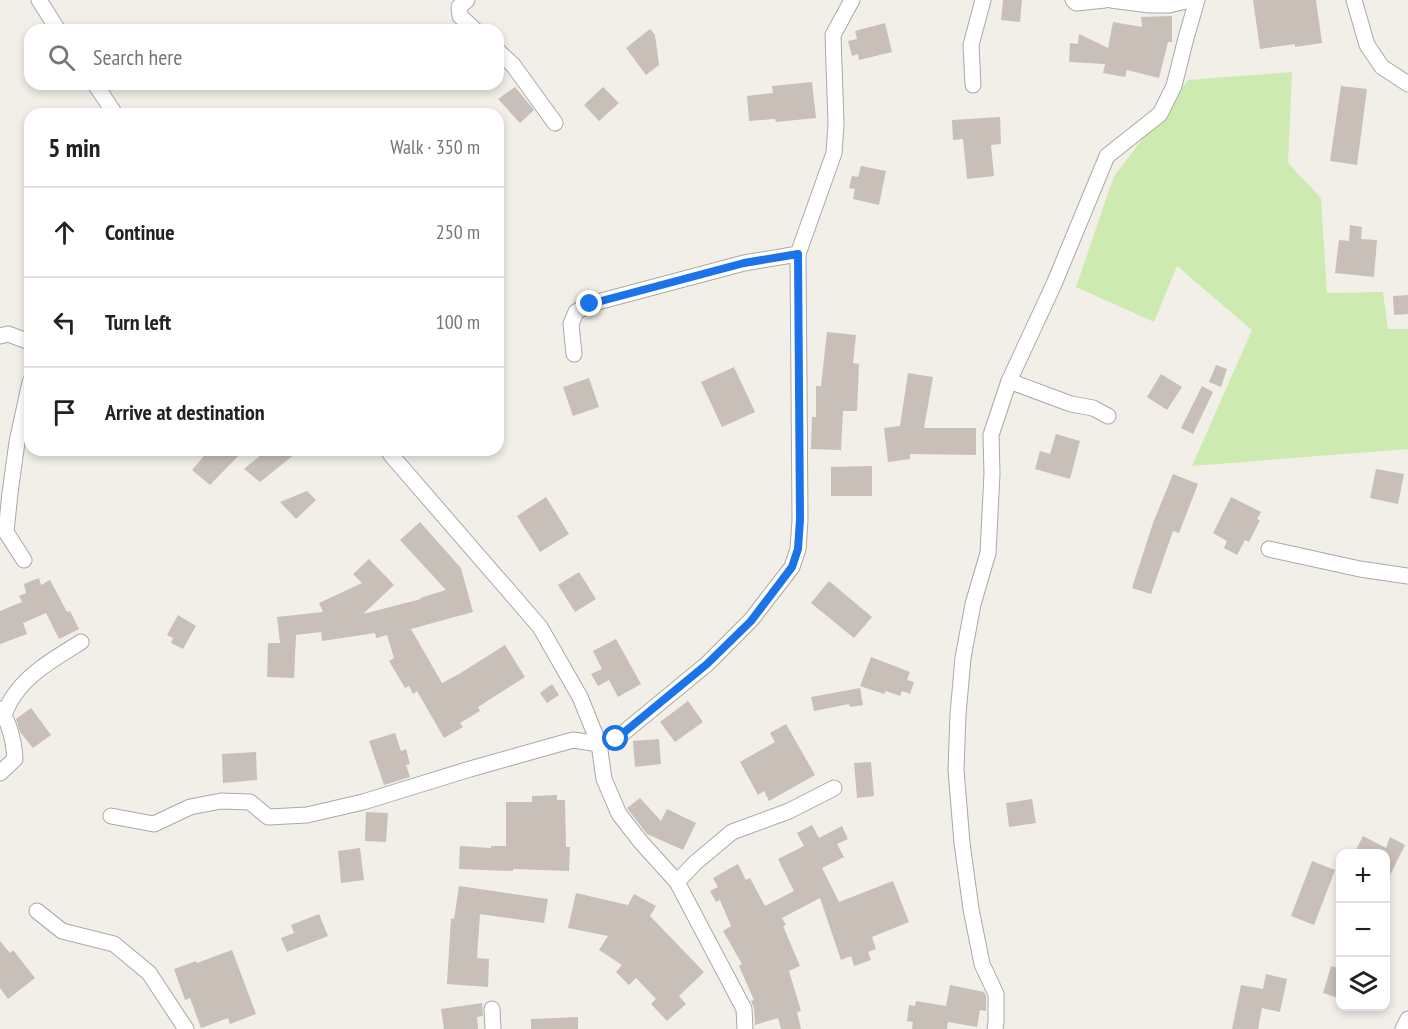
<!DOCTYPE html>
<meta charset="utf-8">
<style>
body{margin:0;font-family:"PT Sans Narrow",sans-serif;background:#f2f2f2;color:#222}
.controls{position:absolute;right:18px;bottom:18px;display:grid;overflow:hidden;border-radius:12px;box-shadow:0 3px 9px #0003}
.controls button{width:54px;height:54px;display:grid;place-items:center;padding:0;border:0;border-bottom:2px solid #e0e0e0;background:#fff;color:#222;font:30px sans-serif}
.stop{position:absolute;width:18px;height:18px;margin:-14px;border:4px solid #1a73e8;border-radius:50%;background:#fff}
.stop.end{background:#1a73e8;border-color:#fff;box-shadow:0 2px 6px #0008}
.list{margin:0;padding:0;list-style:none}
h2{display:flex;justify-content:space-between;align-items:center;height:78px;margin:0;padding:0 24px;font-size:26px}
h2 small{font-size:20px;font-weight:400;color:#767676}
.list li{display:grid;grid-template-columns:39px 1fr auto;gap:18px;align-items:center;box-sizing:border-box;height:90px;padding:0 24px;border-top:2px solid #e0e0e0}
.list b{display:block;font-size:22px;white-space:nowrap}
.list em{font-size:20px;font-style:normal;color:#767676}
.icon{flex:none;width:33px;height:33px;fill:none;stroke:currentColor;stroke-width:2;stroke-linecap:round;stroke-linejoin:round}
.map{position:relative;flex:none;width:1408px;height:1029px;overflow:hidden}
.search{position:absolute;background:#fff;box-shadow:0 3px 9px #0003;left:24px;top:24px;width:480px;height:66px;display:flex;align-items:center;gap:15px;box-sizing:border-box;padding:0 21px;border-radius:18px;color:#767676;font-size:22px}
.panel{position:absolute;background:#fff;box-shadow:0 3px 9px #0003;left:24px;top:108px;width:480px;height:348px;border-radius:18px}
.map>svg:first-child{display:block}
</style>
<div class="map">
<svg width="1408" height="1029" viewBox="0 0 1408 1029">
<rect width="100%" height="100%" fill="#f2efe9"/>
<path fill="#cdebb0" d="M1292 72 1288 163 1321 198 1327 293 1383 292 1388 329H1408V449L1192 466 1252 330 1177 266 1154 322 1076 287 1114 176 1188 80Z"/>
<g fill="#c7bfb8">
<path d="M1003 0H1022L1020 22 1001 20Z"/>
<path d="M1253 0H1316L1322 43 1295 47V44L1260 49Z"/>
<path d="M1172 16V42H1168L1159 78 1127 70 1125 77 1103 73 1105 64 1069 62 1070 43 1078 44 1079 34 1108 48 1113 22 1142 27 1141 17Z"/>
<path d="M885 23 892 52 859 60 858 54 852 56 848 41 857 39 855 31Z"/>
<path d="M650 29 655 35 659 65 646 75 626 48Z"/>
<path d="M812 82 816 118 776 122 775 119 749 121 747 96 773 93 772 86Z"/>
<path d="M1341 86 1367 89 1357 165 1330 161Z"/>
<path d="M515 87 534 110 520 123 498 99Z"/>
<path d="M603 87 619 103 599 121 584 105Z"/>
<path d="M1000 117 1001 144 991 145 994 176 967 179 963 139 953 140 952 120Z"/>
<path d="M861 166 886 171 879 205 853 199 855 189 849 188 852 176 858 177Z"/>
<path d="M1350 225 1362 227 1361 239 1377 240 1374 277 1335 273 1339 240 1349 241Z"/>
<path d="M1408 295V314L1394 315 1393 296Z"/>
<path d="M827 332 856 335 853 363 859 364 857 411H843L841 450 811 449 812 417H816V386H821Z"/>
<path d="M1216 365 1227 369 1221 387 1209 382Z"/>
<path d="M734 367 755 412 722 427 701 382Z"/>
<path d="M908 373 933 377 924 428H976V455L910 454V459L888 462 884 428 900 426Z"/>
<path d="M1161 374 1182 387 1167 410 1147 397Z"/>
<path d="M589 378 599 407 573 416 563 387Z"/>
<path d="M1202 386 1213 392 1193 434 1181 428Z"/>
<path d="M1056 434 1080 441 1070 479 1035 469 1040 451 1050 454Z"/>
<path d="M209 450H244L210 485 192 470Z"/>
<path d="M267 450H300L260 482 244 469Z"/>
<path d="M872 466V496H831V467Z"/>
<path d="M1376 469 1404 474 1398 504 1370 498Z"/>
<path d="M1173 474 1198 484 1179 533 1173 531 1151 594 1132 588 1153 523Z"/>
<path d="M307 491 316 500 296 519 280 502Z"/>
<path d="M546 497 569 534 540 552 517 516Z"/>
<path d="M1231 497 1261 512 1257 519 1260 520 1249 542 1245 540 1237 555 1224 548 1227 541 1213 533Z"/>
<path d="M420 522 461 568 473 612 411 629 442 683 459 674 505 645 525 677 478 707 480 711 460 723 463 727 444 738 417 691 413 694 409 686 405 688 389 661 394 658 387 635 376 638 375 633 322 641 321 632 296 635 294 678 267 677 268 643H280L277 617 323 612 319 603 362 583 353 574 369 559 394 585 363 614 421 599 420 598 446 590 400 540Z"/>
<path d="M579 572 596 599 575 612 558 585Z"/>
<path d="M39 578 41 585 50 580 67 612 70 611 79 629 59 639 46 613 23 623 27 634 0 644V611L22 602 19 596 26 593 24 584Z"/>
<path d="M829 581 872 617 854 638 811 603Z"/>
<path d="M178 615 196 626 183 649 171 643 173 638 167 635Z"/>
<path d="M616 639 641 684 618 697 609 680 598 686 591 674 602 669 593 651Z"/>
<path d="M871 657 910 672 907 680 914 682 910 694 902 691 900 696 886 691 884 694 860 686Z"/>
<path d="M552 684 559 695 547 703 540 693Z"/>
<path d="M860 688 863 705 850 707 849 704 814 711 811 697Z"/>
<path d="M688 701 703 722 675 742 660 722Z"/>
<path d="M31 708 51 735 33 748 20 732 16 719Z"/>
<path d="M786 724 815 775 769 801 764 791 758 795 740 762 775 742 770 733Z"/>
<path d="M395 733 401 751 406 749 410 764 406 765 410 777 384 785 369 741Z"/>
<path d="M659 739 661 764 635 767 633 741Z"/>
<path d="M256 752 257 780 223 783 222 754Z"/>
<path d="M871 762 874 796 857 798 854 763Z"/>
<path d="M557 795V800H565L566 847H570L569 871 513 869V871L459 869 460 846 491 848V846H506V802H532V796Z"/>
<path d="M640 798 661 821 667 809 696 823 683 850 647 834 627 808Z"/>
<path d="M1032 799 1036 823 1009 827 1006 803Z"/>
<path d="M366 812 388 813 386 842 365 841Z"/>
<path d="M812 825 819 838 842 826 848 839 837 844 844 857 822 868 839 902 893 881 909 922 872 937 876 949 868 952 871 960 854 966 851 956 841 960 820 898 782 918 786 925 783 926 800 966 789 971 801 1011 797 1012 801 1029H781L778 1018 755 1025 754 1008 751 1001 754 1000 739 966 742 964 723 931 731 926 720 900 716 902 710 891 718 887 713 878 738 864 746 880 750 878 765 906 794 891 778 859 804 846 797 833Z"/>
<path d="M1363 836 1386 848 1390 837 1405 845 1386 883V854H1354Z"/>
<path d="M360 848 364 880 341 883 338 851Z"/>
<path d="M1312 861 1335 870 1314 925 1291 916Z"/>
<path d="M459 886 548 899 544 923 480 914 477 958 489 959 488 987 447 984 451 918 454 919Z"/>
<path d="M576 893 628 905 634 894 656 906 650 916 704 972 679 996 686 1004 667 1021 651 1004 656 999 636 978 629 985 616 972 622 965 599 950 608 936 568 928Z"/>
<path d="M319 914 328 936 287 952 281 938 294 933 291 925Z"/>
<path d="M0 941 10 953 13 950 35 978 8 999 0 988Z"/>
<path d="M232 950 256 1014 230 1024 228 1018 201 1028 190 998 185 1000 174 969 196 961 197 963Z"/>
<path d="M1331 966 1341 969V999L1323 993Z"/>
<path d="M1266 974 1287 979 1280 1012 1262 1008 1258 1029H1232L1241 985 1263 989Z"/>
<path d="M950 985 984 992 986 996V1011L980 1010 977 1027 948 1022 947 1029H912L913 1022 907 1021 909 1005 915 1006 916 1001 946 1006Z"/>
<path d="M482 1003 483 1016 477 1017 478 1029H444L441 1009Z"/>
<path d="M578 1017V1029H531V1019Z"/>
</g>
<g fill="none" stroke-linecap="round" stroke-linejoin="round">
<g stroke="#a9a9a9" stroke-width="17">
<g id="minor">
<path d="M39 0 58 30"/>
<path d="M467 0 459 7 460 16 475 30"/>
<path d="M1073 0 1076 3 1105 0"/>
<path d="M1111 0 1150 5H1169L1190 0"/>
<path d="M1354 0 1367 45 1382 67 1408 84"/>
<path d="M498 51 513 65 555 123"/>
<path d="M95 84 115 114"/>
<path d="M973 85 971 45 983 0"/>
<path d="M0 336 8 334 30 342"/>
<path d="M574 354 571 324 576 312 590 304 744 263 798 254"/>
<path d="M1009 381 1071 404 1093 408 1108 416"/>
<path d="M388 450 391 455 540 627 580 697 599 744 604 779 619 814 640 841 677 882 744 1009 745 1029"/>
<path d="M1269 549 1360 569 1408 576"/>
<path d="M24 560 6 532 10 493 17 442 30 382"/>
<path d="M0 709C10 724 14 742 15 759L0 773"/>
<path d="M4 715C7 709 9 702 13 697 28 673 57 657 81 642"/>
<path d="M111 816 154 824 190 807 221 801 250 802 268 817 307 815 363 802 470 769 573 740 599 744 616 739 707 664 751 620 792 567 798 549 800 520 798 254 834 153 836 124 833 35 852 0"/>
<path d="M677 882 695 863 732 832 789 811 834 788"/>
<path d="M37 911 62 931 114 944 149 973 186 1029"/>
<path d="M492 1009 493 1029"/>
<path d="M995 1029 996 1022V994L982 964 971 909 962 843 956 770 958 714 963 658 973 604 988 553 992 474 991 435 1009 381 1054 284 1107 156 1160 114 1174 86 1186 38 1197 0"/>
<path d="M1403 1029 1408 1019"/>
</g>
</g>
<use href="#minor" stroke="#fff" stroke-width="15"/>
</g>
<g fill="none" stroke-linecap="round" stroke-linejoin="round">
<path stroke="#1a73e8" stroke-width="8" d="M590 304 744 263 798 254 800 519 798 549 792 567 751 621 707 664 616 739"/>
</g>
</svg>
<div class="controls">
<button>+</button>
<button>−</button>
<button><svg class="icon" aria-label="layers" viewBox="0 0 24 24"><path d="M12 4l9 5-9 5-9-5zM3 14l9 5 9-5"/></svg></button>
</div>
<div class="stop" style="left:616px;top:739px"></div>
<div class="stop end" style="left:590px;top:304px"></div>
<div class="search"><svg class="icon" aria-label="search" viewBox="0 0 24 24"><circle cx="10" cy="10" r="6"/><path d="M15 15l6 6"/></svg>Search here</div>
<section class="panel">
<h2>5 min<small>Walk · 350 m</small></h2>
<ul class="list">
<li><svg class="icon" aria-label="ahead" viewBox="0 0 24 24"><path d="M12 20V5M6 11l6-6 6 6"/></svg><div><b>Continue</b></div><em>250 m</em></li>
<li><svg class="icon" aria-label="left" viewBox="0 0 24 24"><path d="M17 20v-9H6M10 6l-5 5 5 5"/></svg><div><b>Turn left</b></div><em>100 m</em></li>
<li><svg class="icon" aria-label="arrive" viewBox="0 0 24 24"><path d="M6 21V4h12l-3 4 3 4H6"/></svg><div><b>Arrive at destination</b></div></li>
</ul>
</section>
</div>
